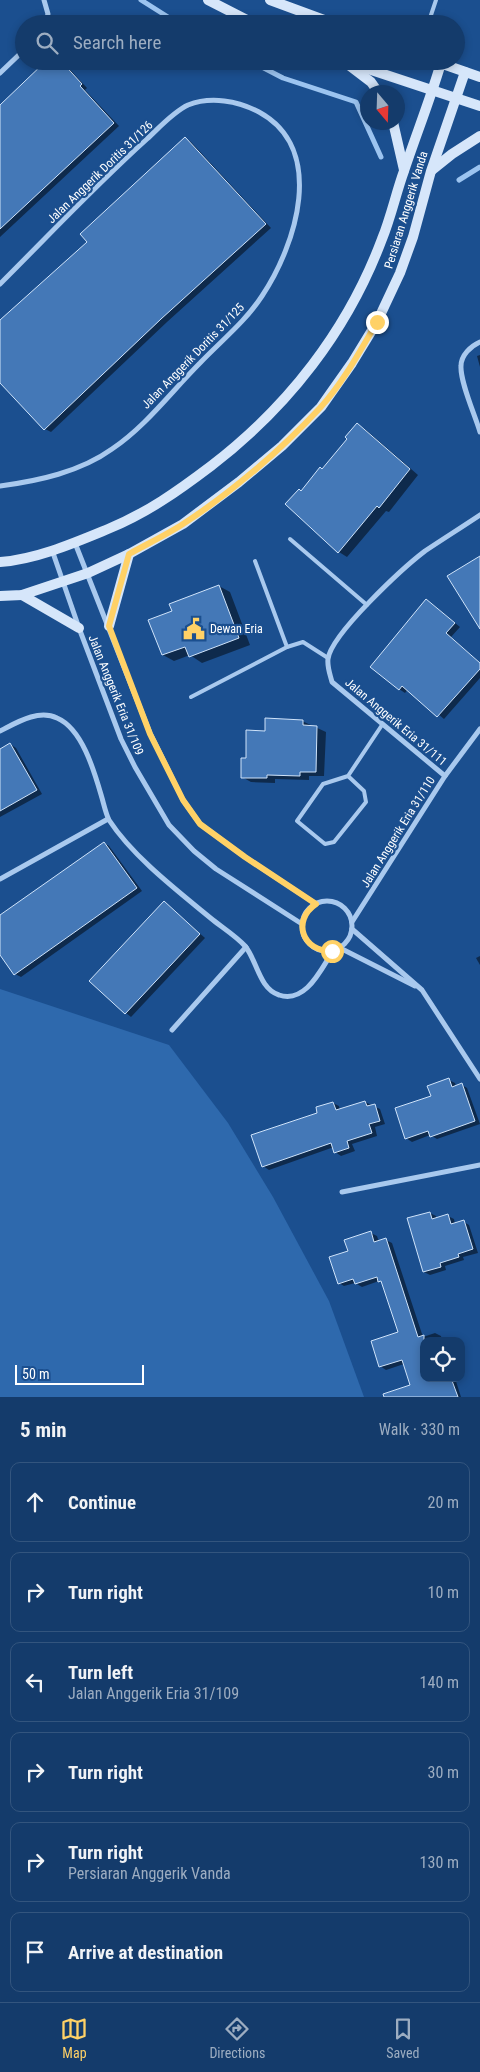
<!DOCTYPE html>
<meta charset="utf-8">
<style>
body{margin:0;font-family:"Roboto Condensed",sans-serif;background:#1d4271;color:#f1f3f6}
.controls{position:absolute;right:15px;bottom:15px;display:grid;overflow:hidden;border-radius:10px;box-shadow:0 2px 8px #0003}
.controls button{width:45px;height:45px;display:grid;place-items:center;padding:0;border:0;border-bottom:1px solid #33557e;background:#143b6b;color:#f1f3f6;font:25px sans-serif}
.compass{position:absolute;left:360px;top:85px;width:45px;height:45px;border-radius:50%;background:#143b6b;box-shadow:0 2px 8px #0003;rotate:161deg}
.scale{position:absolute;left:15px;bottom:12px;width:129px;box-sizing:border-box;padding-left:5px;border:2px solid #fff;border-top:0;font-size:14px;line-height:18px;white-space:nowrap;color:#fff;-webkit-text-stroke:4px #1b4f8f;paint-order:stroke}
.stop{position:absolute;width:15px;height:15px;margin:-11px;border:4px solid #ffd166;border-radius:50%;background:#fff}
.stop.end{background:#ffd166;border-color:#fff;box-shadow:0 1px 5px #0008}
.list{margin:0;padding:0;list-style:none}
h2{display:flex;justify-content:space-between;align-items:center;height:65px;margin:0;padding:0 20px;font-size:21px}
h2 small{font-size:16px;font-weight:400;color:#9dadc1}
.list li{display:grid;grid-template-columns:32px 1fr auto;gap:15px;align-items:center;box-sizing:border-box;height:80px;margin:0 10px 10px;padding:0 10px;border:1px solid #33557e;border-radius:10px}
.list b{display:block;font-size:19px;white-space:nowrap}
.list p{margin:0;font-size:16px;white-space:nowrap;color:#9dadc1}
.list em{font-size:16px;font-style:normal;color:#9dadc1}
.icon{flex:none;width:28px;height:28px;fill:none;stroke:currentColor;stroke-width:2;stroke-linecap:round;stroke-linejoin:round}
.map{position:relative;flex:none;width:480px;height:1397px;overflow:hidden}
.search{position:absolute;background:#143b6b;box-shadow:0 2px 8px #0003;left:15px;right:15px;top:15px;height:55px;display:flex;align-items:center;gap:12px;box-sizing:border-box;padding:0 18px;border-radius:28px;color:#9dadc1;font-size:19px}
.sheet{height:605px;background:#143b6b}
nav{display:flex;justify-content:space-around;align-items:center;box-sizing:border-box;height:70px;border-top:1px solid #33557e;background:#143b6b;font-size:14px;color:#9dadc1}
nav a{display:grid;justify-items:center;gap:2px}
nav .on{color:#ffd166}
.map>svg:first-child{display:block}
</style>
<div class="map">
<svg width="480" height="1397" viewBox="0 0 480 1397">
<rect width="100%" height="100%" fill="#1b4f8f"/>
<path fill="#2e69ad" d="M0 989 169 1045 228 1123 273 1197 329 1301 364 1397H0Z"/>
<g fill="#0007">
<path d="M48 61H62L87 88 85 90 119 126 0 237V106Z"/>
<path d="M185 138 191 142 271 228 167 322 51 432 45 429 0 382V322L89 242Z"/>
<path d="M480 355V367L477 356Z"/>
<path d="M358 425 366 430 418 475 389 512 386 511 347 557 339 552 301 492 349 439Z"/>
<path d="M219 586 230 592 250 645 202 663 190 655 174 661 163 655 173 612Z"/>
<path d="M432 604 460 627 451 637 480 663V678L444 719 408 689 405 693 399 689 372 667Z"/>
<path d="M302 721 326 732 324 776H309V780L275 779V783L251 782 242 777 247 759 266 732Z"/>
<path d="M10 744 16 748 42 794 0 817V750Z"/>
<path d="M104 843 109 846 142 891 21 977 15 974 0 953V917Z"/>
<path d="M164 902 205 938 131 1017 126 1013Z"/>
<path d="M480 956V965L476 958Z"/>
<path d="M449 1080 455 1083 456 1087 462 1085 467 1088 480 1124 437 1139 430 1135 412 1142 406 1138 432 1097Z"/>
<path d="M365 1102 380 1109 385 1124 375 1127 377 1136 352 1144 355 1151 341 1156 335 1152 334 1147 269 1170 263 1166 319 1113 333 1103 339 1106 340 1110Z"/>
<path d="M430 1213 436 1216V1219L448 1216 454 1219 455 1224 464 1222 469 1225 478 1253 463 1257 464 1260 445 1266 446 1270 430 1275 424 1272Z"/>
<path d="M371 1233 377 1236 379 1242 386 1240 392 1243 423 1337 435 1333 441 1336 442 1341H424V1378H455L461 1397H401L412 1386 404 1364 386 1370 380 1366 399 1333 383 1283 379 1281 362 1287 355 1283 344 1286 339 1283 349 1252Z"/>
</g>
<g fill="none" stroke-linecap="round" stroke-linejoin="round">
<g stroke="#9cc4f0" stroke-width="5">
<path d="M141 0 179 24"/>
<path d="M250 61 283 78 356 102 381 157"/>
<path d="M459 180 480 167"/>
</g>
</g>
<g fill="#4478b7" stroke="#cfe3fa">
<path d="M46 61H61L82 84 80 86 114 123 0 229V105Z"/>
<path d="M185 137 266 224 161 319 44 430 0 383V320L87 242 80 234Z"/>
<path d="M357 423 410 469 379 508 377 506 338 553 285 504 299 489 301 491 320 467 322 469 347 439 345 437Z"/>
<path d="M480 556V629L447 576Z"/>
<path d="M219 585 239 638 189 657 185 647 162 655 148 620 172 611 169 604Z"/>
<path d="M426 599 455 623 446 633 480 663V669L437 717 402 686 399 690 370 667Z"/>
<path d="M265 718 303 720V725L317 726 316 772H300V776L267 775V778H241V758H246V730L265 731Z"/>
<path d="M10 743 37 790 0 811V749Z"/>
<path d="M104 842 137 888 14 975 0 955V915Z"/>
<path d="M164 901 200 934 125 1014 89 981Z"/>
<path d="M449 1078 452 1087 462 1083 475 1121 430 1137 428 1131 405 1139 395 1108 431 1096 427 1086Z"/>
<path d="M365 1101 367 1106 375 1104 380 1121 369 1124 372 1133 347 1141 349 1148 334 1153 331 1143 262 1167 251 1135 317 1113 316 1107 333 1102 336 1110Z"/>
<path d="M430 1212 432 1219 448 1214 451 1224 464 1220 473 1249 458 1254 459 1257 440 1263 441 1267 423 1272 407 1218Z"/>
<path d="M371 1231 374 1242 386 1238 418 1337 424 1335V1378H451L458 1397H384L383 1394 410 1385 402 1360 379 1367 371 1341 398 1332 381 1281 378 1282 377 1277 355 1284 353 1279 338 1284 329 1257 348 1251 344 1240Z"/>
</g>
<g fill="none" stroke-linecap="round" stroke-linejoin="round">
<g stroke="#a9c9ee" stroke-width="4">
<path d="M428 24 436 0"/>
<path d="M290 539 367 605"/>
<path d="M255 561 287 647"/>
<path d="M191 697 287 647 303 642 328 658"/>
<path d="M348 776 364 791 366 802 334 842 325 844 297 821 323 784 348 776 382 725"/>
</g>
<g stroke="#a9c9ee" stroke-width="5">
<path d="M44 0 48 14 45 24"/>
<path d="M0 73 24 50"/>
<path d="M0 284C49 235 96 185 147 139 159 128 173 112 188 105 211 96 238 101 259 112 327 149 296 245 262 296 245 322 221 341 200 363 171 392 146 426 112 449 80 472 38 481 0 486"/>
<path d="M480 342C471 346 461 355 461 366 460 382 475 415 480 432"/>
<path d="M75 543 150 733 183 800 200 824 245 857 316 904"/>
<path d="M52 550 79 628 121 739 135 767 169 825 194 851 216 869 302 924"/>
<path d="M0 731C16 723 38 709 57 718 83 729 95 774 102 798 104 805 106 814 109 820 133 857 179 892 213 920 223 928 236 936 245 946 257 960 259 989 279 995 306 1004 321 969 333 951"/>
<path d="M445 776 332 682C330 674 327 667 328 659 331 634 404 567 425 551 443 539 462 527 480 515"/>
<path d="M0 879 108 819"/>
<circle cx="327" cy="926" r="25"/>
<path d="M352 922 445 776 480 729"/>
<path d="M352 929 422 990 480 1079"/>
<path d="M340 948 415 986"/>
<path d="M172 1030 246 947"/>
<path d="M342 1192 480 1165"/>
</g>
<g stroke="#d6e6fa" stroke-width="10">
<path d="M208 0 255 24"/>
<path d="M270 0 335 24"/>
<path d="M344 61 480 106"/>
<path d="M437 62 480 77"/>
<path d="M350 66 371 82 378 92"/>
<path d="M393 122 404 170"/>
<path d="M432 170 452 154 480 136"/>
<path d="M0 562C37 559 74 543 108 529 147 513 178 491 211 466 288 407 348 330 382 239 391 217 396 193 404 171 416 135 430 100 441 63"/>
<path d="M22 595 79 628"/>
<path d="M0 596 22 595 88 573 129 554 183 524 239 482 282 446 321 407 352 363 377 322 400 273 413 237 431 171 465 72"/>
<path d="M109 626 129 554"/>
</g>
</g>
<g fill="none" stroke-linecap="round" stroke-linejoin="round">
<path stroke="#ffd166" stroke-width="6" d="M332 951C303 952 291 921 316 904L245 857 200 824 183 800 150 734 109 626 129 554C147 544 166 535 183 524 231 493 281 450 320 408 343 383 360 351 377 322"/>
</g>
<defs>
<g id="civic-bare" transform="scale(1.725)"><path d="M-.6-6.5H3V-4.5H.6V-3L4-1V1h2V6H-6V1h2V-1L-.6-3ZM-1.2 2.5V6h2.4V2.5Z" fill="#ffd166" stroke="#1b4f8f" stroke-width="2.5" paint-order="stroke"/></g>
</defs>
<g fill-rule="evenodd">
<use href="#civic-bare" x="194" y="629"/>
</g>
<g text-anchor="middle" stroke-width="4.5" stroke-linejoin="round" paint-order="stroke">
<g font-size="12" fill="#fff" stroke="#1b4f8f">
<text transform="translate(100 172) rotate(-44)" y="4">Jalan Anggerik Doritis 31/126</text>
<text transform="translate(406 210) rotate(-73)" y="4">Persiaran Anggerik Vanda</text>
<text transform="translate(193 356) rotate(-46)" y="4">Jalan Anggerik Doritis 31/125</text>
<text transform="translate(116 695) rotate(68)" y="4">Jalan Anggerik Eria 31/109</text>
<text transform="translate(396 722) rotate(40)" y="4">Jalan Anggerik Eria 31/111</text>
<text transform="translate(398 832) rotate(-58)" y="4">Jalan Anggerik Eria 31/110</text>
</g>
<g font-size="12" fill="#fff" stroke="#1b4f8f" text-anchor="start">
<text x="210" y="633">Dewan Eria</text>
</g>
</g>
</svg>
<div class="controls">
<button><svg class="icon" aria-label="locate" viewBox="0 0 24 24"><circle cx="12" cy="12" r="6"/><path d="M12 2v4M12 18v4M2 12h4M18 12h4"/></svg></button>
</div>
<svg class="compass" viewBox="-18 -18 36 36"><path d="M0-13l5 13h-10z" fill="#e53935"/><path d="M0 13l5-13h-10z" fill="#9dadc1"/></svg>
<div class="scale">50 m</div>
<div class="stop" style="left:332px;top:951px"></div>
<div class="stop end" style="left:377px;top:322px"></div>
<div class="search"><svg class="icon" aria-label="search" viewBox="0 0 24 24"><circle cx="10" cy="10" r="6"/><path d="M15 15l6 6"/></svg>Search here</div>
</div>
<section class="sheet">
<h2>5 min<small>Walk · 330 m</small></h2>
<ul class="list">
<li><svg class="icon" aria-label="ahead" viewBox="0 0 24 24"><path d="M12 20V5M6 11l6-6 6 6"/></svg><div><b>Continue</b></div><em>20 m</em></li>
<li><svg class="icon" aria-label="right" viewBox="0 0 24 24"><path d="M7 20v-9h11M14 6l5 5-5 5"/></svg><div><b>Turn right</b></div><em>10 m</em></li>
<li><svg class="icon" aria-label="left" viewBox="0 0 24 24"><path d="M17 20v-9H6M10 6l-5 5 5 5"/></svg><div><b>Turn left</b><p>Jalan Anggerik Eria 31/109</p></div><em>140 m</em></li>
<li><svg class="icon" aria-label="right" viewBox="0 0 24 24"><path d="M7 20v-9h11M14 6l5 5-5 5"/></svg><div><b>Turn right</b></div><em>30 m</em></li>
<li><svg class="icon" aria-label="right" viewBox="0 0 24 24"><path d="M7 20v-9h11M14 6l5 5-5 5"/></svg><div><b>Turn right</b><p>Persiaran Anggerik Vanda</p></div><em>130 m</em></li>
<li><svg class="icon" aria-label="arrive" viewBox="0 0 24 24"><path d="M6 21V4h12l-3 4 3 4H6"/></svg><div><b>Arrive at destination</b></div></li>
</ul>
</section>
<nav>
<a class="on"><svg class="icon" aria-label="map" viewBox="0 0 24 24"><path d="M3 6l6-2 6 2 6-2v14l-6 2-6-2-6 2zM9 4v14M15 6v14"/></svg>Map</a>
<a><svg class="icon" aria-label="directions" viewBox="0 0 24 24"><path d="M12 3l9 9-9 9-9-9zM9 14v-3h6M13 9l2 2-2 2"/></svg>Directions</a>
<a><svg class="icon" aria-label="saved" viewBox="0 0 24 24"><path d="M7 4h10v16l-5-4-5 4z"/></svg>Saved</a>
</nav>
